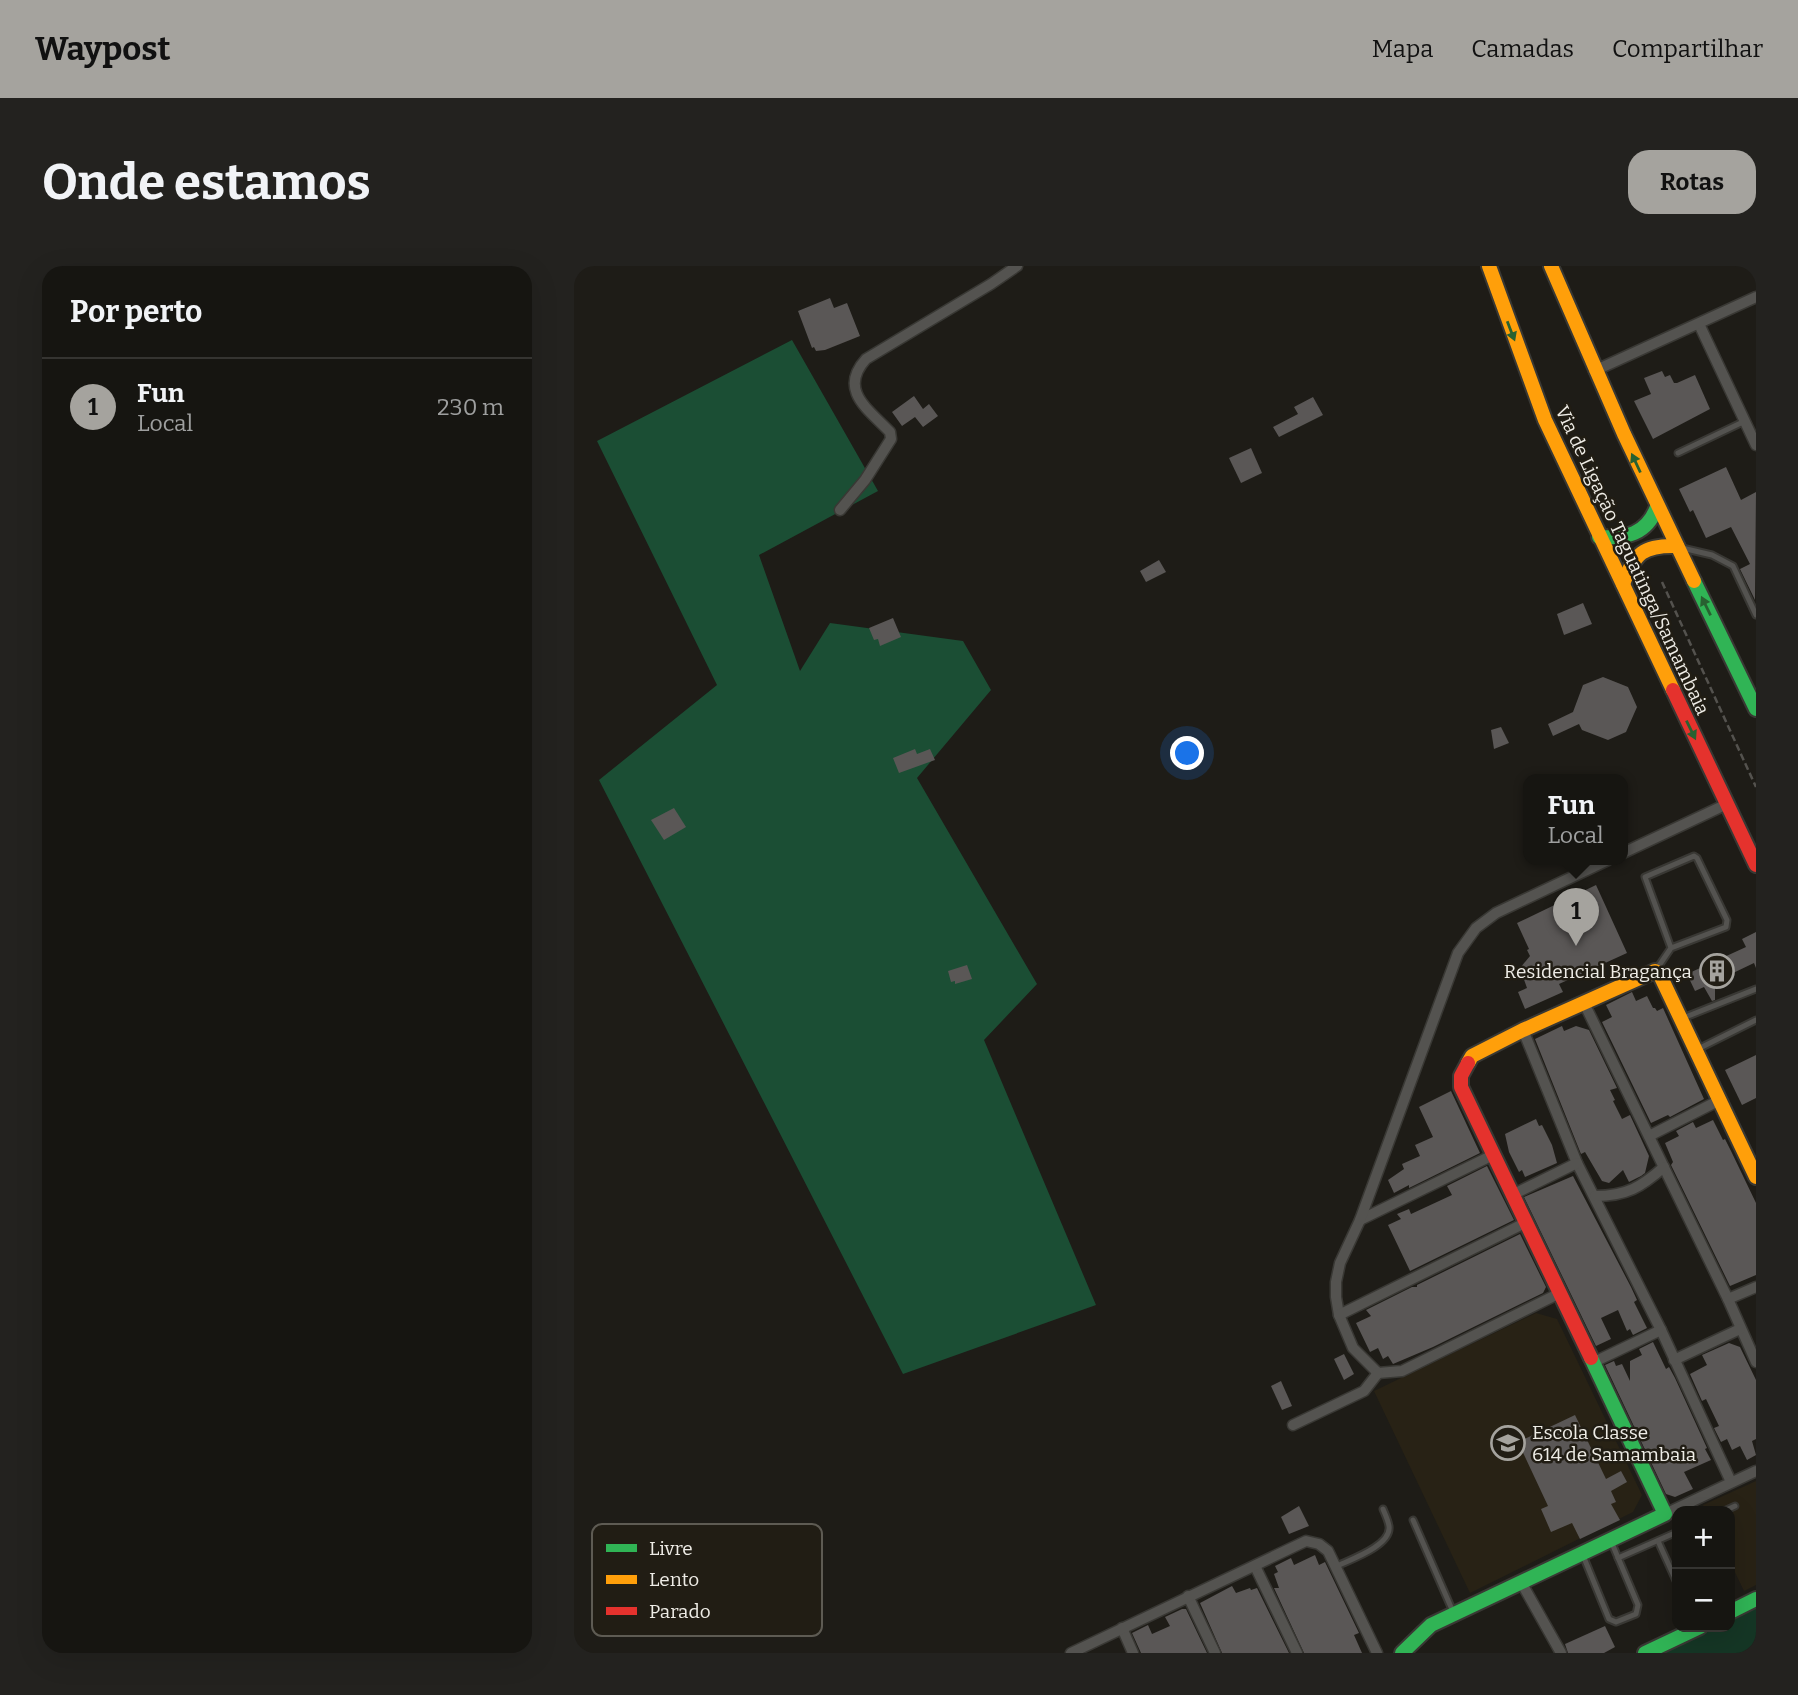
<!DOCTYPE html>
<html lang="pt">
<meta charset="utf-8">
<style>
body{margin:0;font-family:Bitter,serif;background:#23221f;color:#f1f3f6}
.controls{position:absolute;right:21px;bottom:21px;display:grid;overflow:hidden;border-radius:14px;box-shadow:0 7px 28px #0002}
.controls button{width:63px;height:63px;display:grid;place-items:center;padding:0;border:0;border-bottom:2px solid #353431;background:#161511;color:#f1f3f6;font:35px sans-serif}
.you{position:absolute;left:614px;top:488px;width:24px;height:24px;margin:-18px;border:5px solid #fff;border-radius:50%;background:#1a73e8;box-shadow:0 0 0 10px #1a73e833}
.badge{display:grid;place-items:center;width:46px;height:46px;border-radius:50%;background:#a5a39e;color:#111;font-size:23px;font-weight:700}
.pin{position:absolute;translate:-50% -58px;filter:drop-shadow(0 2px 4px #0008)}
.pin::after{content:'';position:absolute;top:37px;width:24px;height:21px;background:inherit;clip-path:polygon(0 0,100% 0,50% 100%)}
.popup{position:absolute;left:949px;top:508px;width:105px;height:91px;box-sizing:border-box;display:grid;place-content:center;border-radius:14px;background:#161511;filter:drop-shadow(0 2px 5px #0005);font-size:23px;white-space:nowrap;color:#9e9f9f}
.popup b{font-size:26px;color:#f1f3f6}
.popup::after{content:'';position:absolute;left:50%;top:100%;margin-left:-14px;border:14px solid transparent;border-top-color:#161511}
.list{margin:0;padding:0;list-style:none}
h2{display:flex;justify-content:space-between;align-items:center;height:91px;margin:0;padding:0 28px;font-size:30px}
h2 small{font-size:23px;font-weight:400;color:#9e9f9f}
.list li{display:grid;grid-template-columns:46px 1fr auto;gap:21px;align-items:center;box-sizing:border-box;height:98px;padding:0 28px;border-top:2px solid #353431}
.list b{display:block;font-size:26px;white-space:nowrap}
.list p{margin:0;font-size:23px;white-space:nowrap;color:#9e9f9f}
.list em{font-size:23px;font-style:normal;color:#9e9f9f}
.map{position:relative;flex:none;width:1182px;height:1387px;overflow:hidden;border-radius:21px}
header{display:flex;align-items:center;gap:42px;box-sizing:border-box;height:98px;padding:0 35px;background:#a5a39e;color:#111}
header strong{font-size:33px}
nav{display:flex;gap:38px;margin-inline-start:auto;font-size:24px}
.intro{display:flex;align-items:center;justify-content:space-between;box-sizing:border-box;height:168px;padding:0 42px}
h1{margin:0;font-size:49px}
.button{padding:18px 32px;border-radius:21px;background:#a5a39e;color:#111;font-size:24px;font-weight:700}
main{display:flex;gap:42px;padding:0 42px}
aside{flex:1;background:#161511;border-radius:21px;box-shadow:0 7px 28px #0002}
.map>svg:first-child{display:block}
</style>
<header>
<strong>Waypost</strong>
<nav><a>Mapa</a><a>Camadas</a><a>Compartilhar</a></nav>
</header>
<div class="intro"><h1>Onde estamos</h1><a class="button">Rotas</a></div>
<main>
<aside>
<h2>Por perto<small></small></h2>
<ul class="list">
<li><span class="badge">1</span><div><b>Fun</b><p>Local</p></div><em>230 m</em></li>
</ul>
</aside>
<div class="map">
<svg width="1182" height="1387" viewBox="0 0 1182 1387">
<rect width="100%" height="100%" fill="#1e1c17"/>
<g fill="#282215">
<path d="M962 1047 983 1053 1068 1229 1059 1246 896 1327 800 1125Z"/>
<path d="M1182 1215V1319L1170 1325 1156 1296V1245H1131L1129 1239Z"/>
</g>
<path fill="#153625" d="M1182 1340V1387H1081L1137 1361H1156V1352Z"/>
<path fill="#1b4e34" d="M218 74 304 225 185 289 226 405 256 357 389 375 417 424 343 512 463 718 410 774 522 1039 329 1108 25 514 143 419 23 175Z"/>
<g fill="#5a5756">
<path d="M256 32 260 42 273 37 286 70 251 84 242 85 240 81 238 82 224 45Z"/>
<path d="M1088 105 1091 111 1096 109 1100 117H1103L1121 109 1136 143 1079 173 1060 135 1077 128 1070 112Z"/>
<path d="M340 130 349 143 355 138 364 150 349 161 341 151 328 160 318 146Z"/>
<path d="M739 131 749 149 705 171 699 161 724 148 720 141Z"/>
<path d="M677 182 688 207 667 217 655 192Z"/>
<path d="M1152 201 1167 234 1182 226 1181 334 1166 303 1176 298 1157 261 1132 272 1119 244 1116 246 1105 223Z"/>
<path d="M585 294 592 306 572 316 566 305Z"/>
<path d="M1009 337 1018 358 990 369 983 348Z"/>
<path d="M319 352 327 371 306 380 304 373 300 374 295 362Z"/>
<path d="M1029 411 1054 421 1063 441 1052 466 1034 474 1008 464 1005 458 979 470 974 458 999 446 1009 419Z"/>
<path d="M927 461 935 477 920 483 917 464Z"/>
<path d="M341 483 343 488 356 483 361 494 325 507 319 492Z"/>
<path d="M100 542 112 561 90 574 77 554Z"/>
<path d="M1022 619 1053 687 985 718 989 726 951 743 944 726 953 722 946 702 956 690 953 684 955 683 943 657Z"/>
<path d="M1182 666V702L1180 697 1157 708 1153 714 1141 719V734L1138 735 1130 721 1121 725 1113 708 1172 681 1168 673Z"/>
<path d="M393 699 398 713 381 718V715L377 716 374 705Z"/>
<path d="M1058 726 1062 735 1073 730 1079 742H1081L1083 745 1089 742 1130 833 1096 851 1094 849 1077 857 1028 756 1038 751 1032 739Z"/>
<path d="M988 760 990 765 1002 760 1015 764 1043 822 1036 824 1041 834 1039 835 1048 853 1056 849 1075 890 1071 907 1067 910 1055 916 1049 904 1035 917 1028 915 1011 886 1007 888 961 773Z"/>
<path d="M1182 789V832L1168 839 1151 804Z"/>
<path d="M877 825 906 887 835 922V919L820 927 814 914 830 903 828 898 846 890 841 879 859 871 845 841Z"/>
<path d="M962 853 965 860 968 859 978 879 983 897 951 911 948 904 945 906 935 886 931 868Z"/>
<path d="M1139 854 1149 874 1151 873 1157 885 1182 937V1009L1156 1020 1097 899 1099 896 1091 877 1105 870 1102 865 1119 856 1122 862Z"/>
<path d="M913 900 940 954 836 1005 814 959 827 953 823 948 835 943 837 948 878 929 873 920Z"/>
<path d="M999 910 1057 1021 1063 1034 1060 1036 1073 1062 1059 1069 1056 1063 1053 1065 1044 1044 1027 1052 1037 1073 1022 1080 950 931Z"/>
<path d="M946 968 972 1021 969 1027 859 1081 819 1098 814 1090 809 1093 804 1082 796 1086 782 1057 797 1050 792 1044 838 1021H843V1019Z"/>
<path d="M1079 1076 1092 1103 1095 1101 1101 1112 1133 1182 1131 1183 1137 1194 1110 1206 1119 1223 1101 1231 1092 1228 1031 1099 1040 1095 1042 1100 1048 1098 1056 1115V1095L1068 1089 1065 1083Z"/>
<path d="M1155 1077 1166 1081 1182 1114V1173L1178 1175 1182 1189 1173 1194 1166 1180 1158 1184 1153 1173 1147 1176 1140 1162 1145 1160 1132 1133 1128 1135 1116 1108 1133 1099 1128 1089Z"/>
<path d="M770 1088 780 1108 770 1114 760 1093Z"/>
<path d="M707 1115 718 1140 708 1144 697 1120Z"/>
<path d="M1001 1149 1032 1213 1047 1205 1053 1216 1037 1225 1042 1236 1037 1238 1046 1254 1006 1273 998 1257 977 1266 967 1243 974 1240 944 1176Z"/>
<path d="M725 1240 735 1260 715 1268 707 1251Z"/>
<path d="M741 1289 745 1299 751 1296 785 1367 780 1369 788 1387H730L700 1322H705L700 1308 704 1306 701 1300 717 1292 720 1299Z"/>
<path d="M658 1320 662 1327 676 1322 677 1324 683 1322 715 1387H648L626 1337Z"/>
<path d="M608 1343H612L633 1387H567L558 1367 574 1359 578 1368 596 1360 591 1351Z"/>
<path d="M1031 1360 1041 1381 1030 1387H994L991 1378Z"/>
</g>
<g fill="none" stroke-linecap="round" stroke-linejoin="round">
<g stroke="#393834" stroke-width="9">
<g id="lane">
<path d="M1104 187 1171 155"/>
<path d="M1108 282 1138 289 1159 300 1182 349"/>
<path d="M1082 704 1097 682 1152 661 1153 654 1123 592 1120 590 1071 611 1097 682"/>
<path d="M1109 752 1182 723"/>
<path d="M1122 784 1182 754"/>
<path d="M1150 1245 1161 1240"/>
<path d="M839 1254 880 1348"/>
<path d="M1084 1275 1103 1317"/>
<path d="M1008 1287 1035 1353 1042 1356 1062 1348 1064 1339 1037 1275"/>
<path d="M1044 1292 1103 1266"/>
<path d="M763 1300C778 1293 818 1279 815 1260 814 1254 811 1248 809 1243"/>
</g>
</g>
<g stroke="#393834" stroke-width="13">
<g id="street">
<path d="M1125 58 1182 179"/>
<path d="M1020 105 1182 31"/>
<path d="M266 244 291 214 317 173 316 166C294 143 264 124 292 93L417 18 443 0"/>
<path d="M1049 587 1153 538"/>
<path d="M1010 737 1154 1033 1182 1096"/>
<path d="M949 764 1003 897 1087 1064 1157 1216"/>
<path d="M1075 870 1144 835"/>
<path d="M938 929 1003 897"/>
<path d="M1021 930C1053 930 1067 921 1090 901"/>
<path d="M786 954 919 889"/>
<path d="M986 1027 828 1105 804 1107 779 1082 765 1049 762 1031V1016L766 997 786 954 884 687 902 662 922 647 1034 594"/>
<path d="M1154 1033 1182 1021"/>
<path d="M765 1049 951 957"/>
<path d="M1100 1094 1166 1063"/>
<path d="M1018 1097 1087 1064"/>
<path d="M719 1159 790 1125 804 1107"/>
<path d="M1091 1248 1182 1205"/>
<path d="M681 1300 723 1387"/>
<path d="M947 1316 987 1387"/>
<path d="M614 1330 641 1387"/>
<path d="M548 1362 559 1387"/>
<path d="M497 1387 732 1275 745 1278 754 1285 803 1387"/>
</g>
</g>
<g stroke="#393834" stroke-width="18">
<g id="fast">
<path d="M1025 271C1052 273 1073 268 1083 241"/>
<path d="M1120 315 1182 443"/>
<path d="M1156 1346 1182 1333"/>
<path d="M828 1387 857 1359 1091 1248 1017 1092"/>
<path d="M1071 1387 1126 1361"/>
</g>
</g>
<g stroke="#393834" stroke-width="18">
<g id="slow">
<path d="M915 0 971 154 1099 424"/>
<path d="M977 0 1050 168 1120 315"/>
<path d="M1049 318C1061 287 1069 279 1103 280"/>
<path d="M894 797 898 790 949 764 1081 705 1085 707 1182 911"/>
</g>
</g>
<g stroke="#393834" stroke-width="18">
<g id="jam">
<path d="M1099 424 1182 599"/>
<path d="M894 797 887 810V821L1017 1092"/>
</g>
</g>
<path stroke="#54524e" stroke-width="2.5" stroke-dasharray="7 3.5" stroke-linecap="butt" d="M1088 316 1182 521"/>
<use href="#lane" stroke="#545350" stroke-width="5"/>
<use href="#street" stroke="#545350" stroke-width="10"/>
<use href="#fast" stroke="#30b455" stroke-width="14"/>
<use href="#slow" stroke="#ff9f0a" stroke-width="14"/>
<use href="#jam" stroke="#e5322d" stroke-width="14"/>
</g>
<defs><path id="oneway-solid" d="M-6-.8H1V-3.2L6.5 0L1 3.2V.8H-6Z" transform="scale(1.75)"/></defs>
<g fill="#286131">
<use href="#oneway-solid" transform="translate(937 65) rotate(69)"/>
<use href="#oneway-solid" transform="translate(1062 197) rotate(-115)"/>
<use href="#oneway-solid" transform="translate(1132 340) rotate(-116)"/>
<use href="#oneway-solid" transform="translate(1117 464) rotate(64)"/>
</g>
<defs>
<g id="building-ring" transform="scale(1.75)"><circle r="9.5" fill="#211d14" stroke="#a5a39e" stroke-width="1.5"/><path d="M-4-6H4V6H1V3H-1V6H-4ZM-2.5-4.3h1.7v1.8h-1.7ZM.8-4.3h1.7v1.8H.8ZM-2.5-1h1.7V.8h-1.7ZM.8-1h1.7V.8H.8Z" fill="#a5a39e"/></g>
<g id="school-ring" transform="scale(1.75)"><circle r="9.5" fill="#211d14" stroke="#a5a39e" stroke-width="1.5"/><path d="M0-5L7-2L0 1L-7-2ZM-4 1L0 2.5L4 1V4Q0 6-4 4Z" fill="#a5a39e"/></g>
</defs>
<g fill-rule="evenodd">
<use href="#building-ring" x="1143" y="705"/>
<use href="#school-ring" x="934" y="1177"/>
</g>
<g text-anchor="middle" stroke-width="5" stroke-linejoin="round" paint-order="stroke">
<g font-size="19" fill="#eeece6" stroke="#211d14">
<text transform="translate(1059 294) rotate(65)" y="7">Via de Ligação Taguatinga/Samambaia</text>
</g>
<g font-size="19" fill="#eeece6" stroke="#211d14" text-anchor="end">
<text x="1118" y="712">Residencial Bragança</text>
<text x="958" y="1173" text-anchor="start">Escola Classe<tspan x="958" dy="22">614 de Samambaia</tspan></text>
</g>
</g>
<rect x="18" y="1258" width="230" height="112" rx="10" fill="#211d14" stroke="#5e5b53" stroke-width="2"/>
<rect x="32" y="1278" width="31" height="8" fill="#30b455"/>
<rect x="32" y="1309" width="31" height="9" fill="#ff9f0a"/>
<rect x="32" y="1341" width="31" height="8" fill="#e5322d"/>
<g font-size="19" fill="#eeece6">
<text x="75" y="1289">Livre</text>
<text x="75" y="1320">Lento</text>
<text x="75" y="1352">Parado</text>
</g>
</svg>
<div class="controls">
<button>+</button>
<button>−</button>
</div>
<div class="you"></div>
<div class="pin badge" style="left:1002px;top:680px">1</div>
<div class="popup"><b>Fun</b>Local</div>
</div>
</main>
